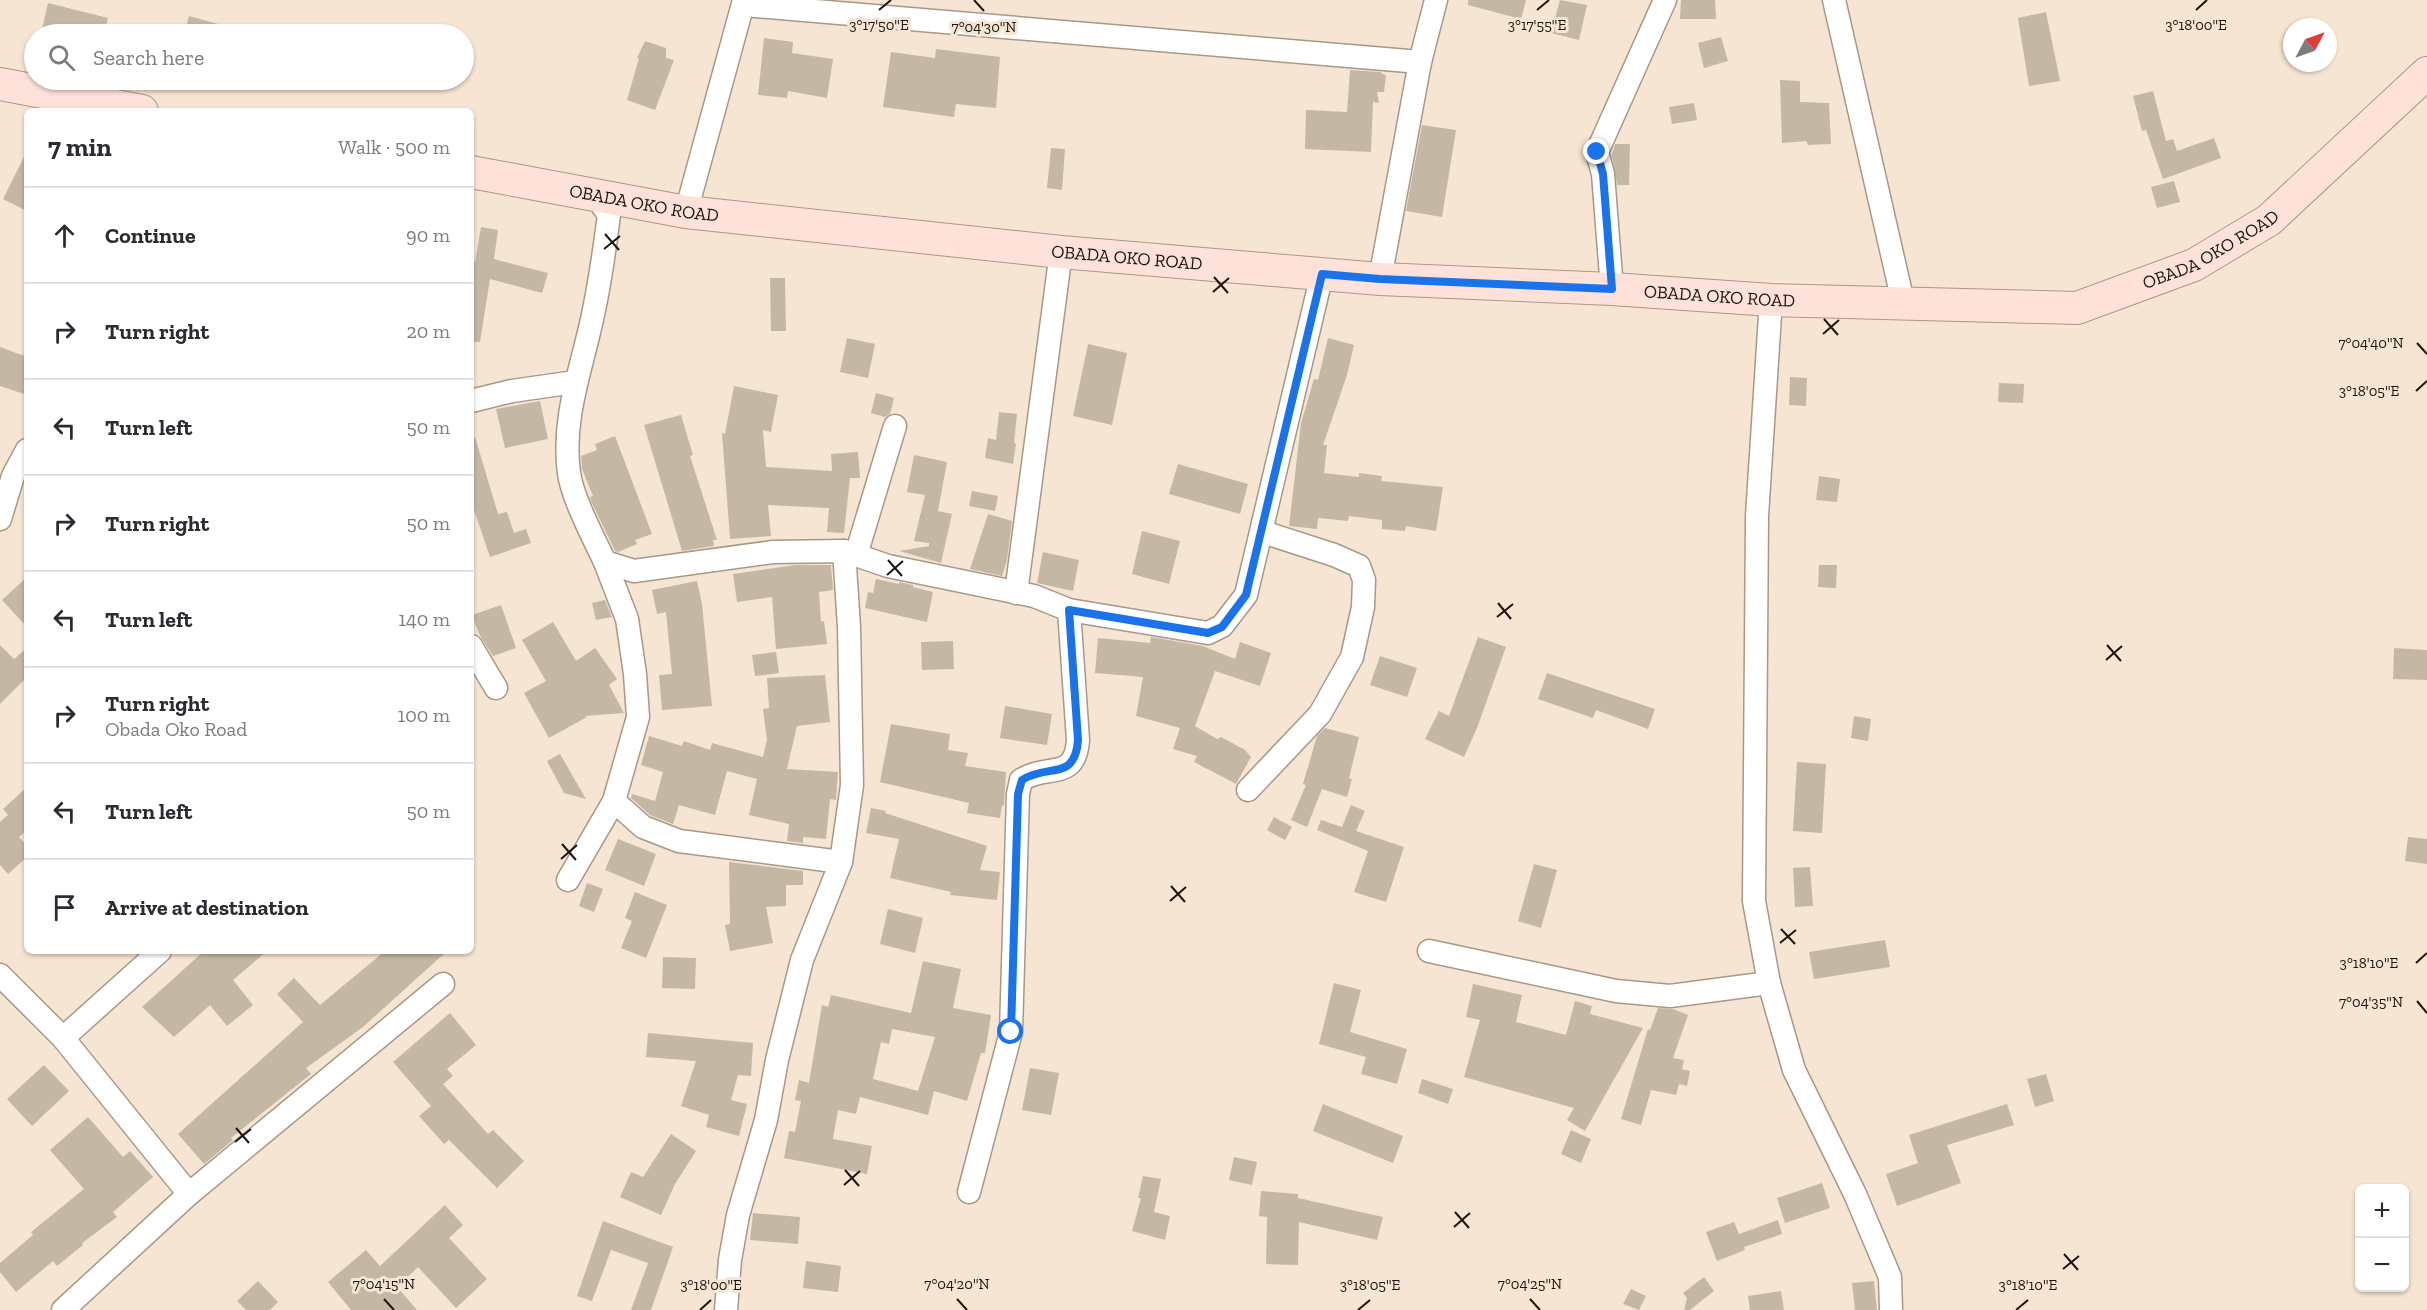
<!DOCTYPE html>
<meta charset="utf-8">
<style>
body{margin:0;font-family:"Zilla Slab",serif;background:#f2f2f3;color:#2b2b33}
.controls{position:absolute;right:18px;bottom:18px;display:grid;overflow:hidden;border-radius:9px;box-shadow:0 2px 4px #0004}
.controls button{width:54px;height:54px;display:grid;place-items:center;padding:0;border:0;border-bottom:2px solid #e1e1e2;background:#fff;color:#2b2b33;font:30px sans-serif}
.compass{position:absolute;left:2283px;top:18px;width:54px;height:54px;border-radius:50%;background:#fff;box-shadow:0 2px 4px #0004;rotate:49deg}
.stop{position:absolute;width:18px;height:18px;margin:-14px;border:4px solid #1a73e8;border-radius:50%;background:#fff}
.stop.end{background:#1a73e8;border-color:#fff;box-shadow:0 2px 6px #0008}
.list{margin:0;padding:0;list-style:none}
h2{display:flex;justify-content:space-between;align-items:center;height:78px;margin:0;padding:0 24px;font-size:26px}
h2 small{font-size:20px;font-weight:400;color:#7c7c81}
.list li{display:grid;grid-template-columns:39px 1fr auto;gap:18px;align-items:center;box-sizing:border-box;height:96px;padding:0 24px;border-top:2px solid #e1e1e2}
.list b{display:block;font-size:22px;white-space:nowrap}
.list p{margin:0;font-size:20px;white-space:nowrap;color:#7c7c81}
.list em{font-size:20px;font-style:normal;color:#7c7c81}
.icon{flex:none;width:33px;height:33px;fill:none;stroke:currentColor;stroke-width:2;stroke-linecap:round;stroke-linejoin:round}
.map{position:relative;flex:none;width:2427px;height:1310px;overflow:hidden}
.search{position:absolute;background:#fff;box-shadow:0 2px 4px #0004;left:24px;top:24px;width:450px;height:66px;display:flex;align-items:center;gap:15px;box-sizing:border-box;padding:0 21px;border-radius:33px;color:#7c7c81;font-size:22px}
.panel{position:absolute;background:#fff;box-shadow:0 2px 4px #0004;left:24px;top:108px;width:450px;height:846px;border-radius:9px}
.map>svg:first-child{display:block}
</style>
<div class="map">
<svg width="2427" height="1310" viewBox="0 0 2427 1310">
<rect width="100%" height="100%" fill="#f6e5d3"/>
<g fill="#c4b8a4" fill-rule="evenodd">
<path d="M1468 0H1526L1521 19 1468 5Z"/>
<path d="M1560 0 1587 5 1579 40 1551 33Z"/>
<path d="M1681 0H1715L1716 19H1680Z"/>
<path d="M48 3 108 18 104 34H66L42 29Z"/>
<path d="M2046 12 2060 81 2029 86 2018 18Z"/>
<path d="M189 16 240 30 239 34H184Z"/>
<path d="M1721 37 1728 61 1704 68 1698 43Z"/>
<path d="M764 38 793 42 792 53 833 59 827 98 788 91 787 98 758 95Z"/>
<path d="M645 41 666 48V58L674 60 655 110 627 100 639 58H637Z"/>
<path d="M936 49 1000 57 996 108 956 104 954 117 883 107 891 52 935 58Z"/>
<path d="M1350 70 1380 72 1386 76 1384 92H1377L1379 103 1373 102 1371 152 1305 149 1306 110 1347 112Z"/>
<path d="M1780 80 1800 81V102L1829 103 1831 144 1808 145 1806 141 1782 143Z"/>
<path d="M2153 91 2166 141 2173 139 2177 151 2214 138 2221 158 2163 179 2146 130 2142 131 2133 96Z"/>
<path d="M1694 103 1697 120 1672 124 1669 107Z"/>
<path d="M1422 125 1456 130 1442 217 1406 211Z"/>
<path d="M1615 144H1630L1629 185H1617L1612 156Z"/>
<path d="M1051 148 1065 149 1062 190 1047 188Z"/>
<path d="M27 151V211L3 199Z"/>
<path d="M2174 181 2180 202 2157 208 2151 187Z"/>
<path d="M481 227 498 230 494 259 548 273 542 293 490 279 480 342H471V261L475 262Z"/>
<path d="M770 278H785L786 331H771Z"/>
<path d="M847 338 875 344 868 378 840 372Z"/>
<path d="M1328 338 1354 345 1347 375 1323 445H1327L1324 473 1359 477V473L1382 476 1381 481 1443 487 1436 531 1406 526 1405 531 1382 529V520L1349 516 1348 521 1318 518 1317 529 1289 526 1301 423 1314 379 1318 380Z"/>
<path d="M1088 344 1127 353 1112 425 1073 416Z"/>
<path d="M0 347 27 357V395L0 386Z"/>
<path d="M1790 377 1807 378 1806 406 1789 405Z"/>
<path d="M1999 383 2024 384 2023 403 1998 402Z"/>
<path d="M734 386 778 395 771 432 763 430 766 467 832 471 831 454 858 452 860 478H850L844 533 827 532 829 508 768 505 771 536 730 539 722 433 725 434Z"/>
<path d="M876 393 894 398 890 414 885 417 871 413Z"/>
<path d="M540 401 548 439 505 448 496 409Z"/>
<path d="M999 412 1017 414 1014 443 1016 444 1013 464 985 458 988 438 996 440Z"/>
<path d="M681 415 693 455 690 456 717 540H713L714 546 682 551 644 425Z"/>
<path d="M615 436 652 534 635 540 637 544 618 552 615 551 591 501 590 497 593 496 582 469 581 456 597 450 595 444Z"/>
<path d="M471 437H475L498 514 507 512 514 533 526 529 531 543 490 557 471 501Z"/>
<path d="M914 455 947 462 938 511 952 514 941 563 899 551 929 546V543L914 541 925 495 907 492Z"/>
<path d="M1178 464 1248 484 1240 514 1169 494Z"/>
<path d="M1819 476 1840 479 1837 502 1816 500Z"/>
<path d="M972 491 998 496 995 511 969 506Z"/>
<path d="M988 514 1012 521 1007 560 1002 576 970 569Z"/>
<path d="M1142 531 1180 541 1169 584 1132 574Z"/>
<path d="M1043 552 1079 560 1073 591 1037 583Z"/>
<path d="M796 565H831L833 590 819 592 821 622 824 621 827 644 776 649 772 597 737 602 733 574Z"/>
<path d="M1819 565H1837L1836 588 1818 587Z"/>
<path d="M27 577V627L2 600Z"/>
<path d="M876 579 899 584V582L913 585V587L933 592 927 622 865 608 868 592 873 593Z"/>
<path d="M697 581 702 604 712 706 662 710 659 675 672 674 666 612 657 614 652 590Z"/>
<path d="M605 600 612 617 596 620 592 603Z"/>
<path d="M501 605 516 648 493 656 480 636 472 615Z"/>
<path d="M553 622 576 661 595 648 617 679 609 685 624 713 584 716 587 717 549 738 524 693 546 681 522 640Z"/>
<path d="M1151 637 1203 646 1235 659 1240 642 1271 653 1260 686 1215 671 1195 726 1217 739 1221 737 1245 750 1251 757 1236 784 1194 762 1197 756 1173 749 1180 728 1136 716 1143 677 1095 673 1098 638 1150 643Z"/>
<path d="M1478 637 1506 647 1477 728 1464 757 1425 739 1439 711 1449 716Z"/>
<path d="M953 641 954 669 922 670 921 642Z"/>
<path d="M0 645 14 659 27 648V677L0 704Z"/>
<path d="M2394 648 2427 650V680L2393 679Z"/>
<path d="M776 652 779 673 755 676 752 655Z"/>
<path d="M1380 656 1417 668 1407 697 1370 685Z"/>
<path d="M1547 673 1655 709 1648 729 1596 710 1593 718 1538 699Z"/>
<path d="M825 675 830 722 797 726 787 769 838 772 836 800 830 799 826 839 803 837V843L787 841 789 824 749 815 757 779 727 771 715 815 679 805 673 824 650 815 631 798 632 794 655 801 663 772 641 765 649 736 682 746 684 741 710 750 712 743 763 757 767 740 763 709 769 708 767 678Z"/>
<path d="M1005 706 1052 714 1047 745 1000 738Z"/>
<path d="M1854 716 1871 719 1868 741 1851 738Z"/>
<path d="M891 724 950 734 948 750 968 753 965 766 1006 772 1004 806 1002 805 1000 818 967 813 969 803 880 782Z"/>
<path d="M1325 728 1359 737 1349 778 1352 779 1347 797 1322 789 1307 827 1291 820 1306 785 1303 784 1317 736Z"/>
<path d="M560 754 586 799 564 793 547 761Z"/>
<path d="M1797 762 1826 764 1822 833 1793 831Z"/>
<path d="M27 787V830L19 837 27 846V857L8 874 0 865V822L8 815 3 809Z"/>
<path d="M1351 805 1365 811 1356 831 1404 847 1386 902 1354 892 1368 851 1317 830 1321 820 1342 827Z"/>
<path d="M871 808 886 811 885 813 987 846 980 870 1000 872 997 900 950 895 951 892 890 878 899 839 866 833Z"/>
<path d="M1274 817 1292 827 1285 840 1267 830Z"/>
<path d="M2408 837 2427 839V864L2405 861Z"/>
<path d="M618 839 656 854 644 886 605 870Z"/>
<path d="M729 862 803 871V885H786V906L766 907 773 943 730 951 725 925 730 924Z"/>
<path d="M1534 864 1557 870 1541 928 1518 921Z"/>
<path d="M1810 867 1813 906 1795 907 1793 868Z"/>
<path d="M587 883 603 889 594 912 579 906Z"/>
<path d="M635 892 667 905 646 958 621 948 632 921 625 918Z"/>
<path d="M888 909 923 918 915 953 880 944Z"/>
<path d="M1885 940 1890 967 1814 979 1809 952Z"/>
<path d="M204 951H267L233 980 253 1005 227 1026 210 1005 174 1037 142 1007Z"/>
<path d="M385 951H447L363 1027 306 1068 311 1074 231 1138 233 1140 204 1164 178 1134 303 1022 277 994 294 978 320 1005Z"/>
<path d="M663 957 696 958 695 989 662 988Z"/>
<path d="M923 961 961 969 953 1008 991 1015 985 1053H981L967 1101 934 1091 928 1115 860 1097 856 1114 838 1110 833 1139 872 1146 867 1174 784 1158 789 1131 795 1132 801 1101 795 1100 799 1080 809 1083 822 1005 828 1007 831 995 911 1013ZM892 1029 935 1037 918 1091 873 1079 881 1042 889 1044Z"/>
<path d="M1334 983 1361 990 1350 1032 1407 1049 1397 1084 1361 1074 1366 1057 1319 1044Z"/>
<path d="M1473 984 1522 995 1516 1022 1566 1035 1575 1001 1592 1006 1590 1014 1643 1028 1585 1131 1567 1120 1574 1108 1464 1077 1480 1020 1466 1017Z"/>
<path d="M1658 1008 1673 1009 1688 1015 1673 1058 1684 1060 1682 1069 1690 1071 1687 1086 1679 1084 1676 1095 1651 1090 1641 1125 1621 1119 1648 1029 1650 1030Z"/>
<path d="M450 1013 476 1045 447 1069 453 1076 443 1084 488 1134 493 1130 524 1161 497 1188 449 1140 444 1144 419 1116 431 1106 393 1062Z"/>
<path d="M648 1033 753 1043 751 1076 738 1075 731 1100 747 1104 739 1136 706 1127 709 1115 681 1106 696 1061 646 1057Z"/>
<path d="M44 1065 69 1091 32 1126 7 1099Z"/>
<path d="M1030 1068 1059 1073 1051 1115 1022 1110Z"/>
<path d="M2046 1074 2054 1101 2035 1107 2027 1079Z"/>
<path d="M1422 1079 1453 1089 1448 1104 1418 1093Z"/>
<path d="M1323 1104 1403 1136 1393 1163 1313 1131Z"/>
<path d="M2007 1104 2014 1125 1947 1145 1961 1183 1897 1206 1886 1174 1918 1163 1909 1135Z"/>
<path d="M88 1117 123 1157 130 1151 153 1177 113 1212 117 1217 82 1243 83 1245 57 1266 53 1261 16 1292 0 1272V1263L33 1235 31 1232 84 1189 50 1150Z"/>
<path d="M1571 1130 1591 1139 1581 1163 1561 1154Z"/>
<path d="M671 1134 696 1151 675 1184 661 1215 620 1197 631 1172 643 1177Z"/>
<path d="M1234 1157 1257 1162 1252 1185 1229 1180Z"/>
<path d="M1143 1176 1161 1179 1154 1212 1170 1216 1165 1240 1132 1231 1141 1198H1138Z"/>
<path d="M1822 1183 1830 1208 1785 1223 1777 1198Z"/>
<path d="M1261 1191 1298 1194V1198L1383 1217 1377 1240 1299 1222 1298 1265 1266 1264 1267 1217 1259 1216Z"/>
<path d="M445 1205 463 1225 449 1238 487 1279 456 1308 418 1267 397 1287 417 1310H351L328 1282 366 1250 380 1266Z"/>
<path d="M753 1213 800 1217 798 1244 750 1240Z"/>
<path d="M1778 1220 1782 1234 1744 1247 1745 1250 1717 1261 1706 1232 1734 1222 1739 1234Z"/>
<path d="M603 1221 673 1247 651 1310H631L648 1263 611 1250 592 1301 577 1296Z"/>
<path d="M806 1261 841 1266 838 1292 803 1288Z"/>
<path d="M1704 1277 1714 1291 1690 1310H1684L1687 1298 1683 1293Z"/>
<path d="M258 1281 278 1302 270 1310H246L237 1301Z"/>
<path d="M1874 1281 1877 1310H1855L1852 1283Z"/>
<path d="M1631 1289 1646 1296 1639 1310 1623 1304Z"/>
<path d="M1781 1291 1784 1310H1750L1748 1296Z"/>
</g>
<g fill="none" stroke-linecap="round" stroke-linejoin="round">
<g stroke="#a89888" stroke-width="25">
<g id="minor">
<path d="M1834 0 1903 302"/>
<path d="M744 5 1420 62"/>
<path d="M595 195 609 215C604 253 599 291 590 328 579 376 562 422 569 473 572 497 594 539 605 562L634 571 773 552 844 551 888 566 1034 596 1069 610 1208 633 1222 626 1246 595 1322 274"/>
<path d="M686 212 744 0"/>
<path d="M1380 279 1420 62 1436 0"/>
<path d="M1612 289 1603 174 1597 152 1665 0"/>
<path d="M1771 300 1757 516 1754 901 1769 983 1794 1070 1855 1194 1890 1277 1891 1310"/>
<path d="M471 401 512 391 575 382"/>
<path d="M0 519 13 476 27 450"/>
<path d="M856 555 895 426"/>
<path d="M1016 593 1061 252"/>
<path d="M471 646 496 688"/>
<path d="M1248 790 1320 714 1352 657 1363 607 1364 580 1359 566 1334 555 1263 532"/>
<path d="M614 801 643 827 679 841 841 862"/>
<path d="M568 880 614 801 638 717 635 674 627 619 605 562"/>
<path d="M1429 951 1616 991 1670 996 1769 983"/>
<path d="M0 975 63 1038 189 1194 63 1310"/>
<path d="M63 1038 160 951"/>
<path d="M969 1192 1011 1032 1018 794 1021 780C1048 763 1075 782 1078 740L1069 610"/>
<path d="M189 1194 443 984"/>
<path d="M726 1310 730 1260 738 1215 766 1120 777 1060 802 960 841 862 852 785 849 627 844 551"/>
</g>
</g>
<g stroke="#a89888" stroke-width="34">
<g id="secondary">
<path d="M0 84 142 111"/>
<path id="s1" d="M471 172 686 212 1061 252 1380 279 1612 289 1771 300 2077 308 2194 265 2269 220 2427 73"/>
</g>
</g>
<use href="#minor" stroke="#fff" stroke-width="22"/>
<use href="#secondary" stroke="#fee2da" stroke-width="32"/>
</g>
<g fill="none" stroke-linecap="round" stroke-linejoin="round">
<path stroke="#1a73e8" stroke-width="8" d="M1011 1032 1018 794 1022 780C1048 763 1075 782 1078 740L1069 610 1208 633 1222 627 1246 595 1322 274 1380 279 1612 289 1603 174 1597 152"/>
</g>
<path fill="none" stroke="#1b150f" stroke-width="2" d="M974 0 984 11M879 10 891 0M1537 10 1549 0M2196 10 2207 0M605 234 619 250M604 249 620 236M1214 277 1228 293M1213 292 1229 278M1824 319 1838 335M1823 334 1839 320M2417 343 2427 354M2416 391 2427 381M888 560 902 576M887 575 903 561M1498 603 1511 619M1497 617 1513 604M2107 645 2121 661M2106 660 2122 646M562 844 576 860M561 859 577 845M1171 886 1185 902M1170 901 1186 887M1781 929 1795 944M1780 943 1796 930M2416 963 2427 953M2417 1001 2427 1013M236 1128 249 1143M235 1142 251 1129M845 1170 859 1186M844 1185 860 1171M1455 1212 1469 1228M1454 1227 1470 1213M2064 1254 2078 1270M2063 1269 2079 1256M384 1299 394 1310M957 1299 967 1310M1530 1299 1540 1310M700 1310 711 1300M1358 1310 1370 1300M2016 1310 2028 1300"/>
<g text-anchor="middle" stroke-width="6" stroke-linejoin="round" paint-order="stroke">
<g font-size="18" fill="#1b150f" stroke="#f6e5d3">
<text dy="6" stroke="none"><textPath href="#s1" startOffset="176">OBADA OKO ROAD</textPath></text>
<text dy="6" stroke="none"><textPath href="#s1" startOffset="1760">OBADA OKO ROAD</textPath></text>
<text dy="6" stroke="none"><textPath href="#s1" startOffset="662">OBADA OKO ROAD</textPath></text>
<text dy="6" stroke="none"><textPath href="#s1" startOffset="1256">OBADA OKO ROAD</textPath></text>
</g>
</g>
<g font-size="15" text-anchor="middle" fill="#1b150f" stroke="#f6e5d3" stroke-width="6" stroke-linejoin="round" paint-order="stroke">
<text x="879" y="30">3°17'50"E</text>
<text x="1537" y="30">3°17'55"E</text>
<text x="2196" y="30">3°18'00"E</text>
<text x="984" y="32">7°04'30"N</text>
<text x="2371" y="348">7°04'40"N</text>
<text x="2369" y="396">3°18'05"E</text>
<text x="2369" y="968">3°18'10"E</text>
<text x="2371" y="1007">7°04'35"N</text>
<text x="384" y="1289">7°04'15"N</text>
<text x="957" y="1289">7°04'20"N</text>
<text x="1530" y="1289">7°04'25"N</text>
<text x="711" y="1290">3°18'00"E</text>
<text x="1370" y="1290">3°18'05"E</text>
<text x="2028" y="1290">3°18'10"E</text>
</g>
</svg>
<div class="controls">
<button>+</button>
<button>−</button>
</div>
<svg class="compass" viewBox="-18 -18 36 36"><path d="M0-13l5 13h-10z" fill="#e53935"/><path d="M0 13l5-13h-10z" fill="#7c7c81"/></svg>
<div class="stop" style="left:1011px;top:1032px"></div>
<div class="stop end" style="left:1597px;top:152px"></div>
<div class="search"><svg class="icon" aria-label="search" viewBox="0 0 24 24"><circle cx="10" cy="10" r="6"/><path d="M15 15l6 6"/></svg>Search here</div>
<section class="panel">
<h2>7 min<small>Walk · 500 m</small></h2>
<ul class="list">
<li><svg class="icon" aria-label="ahead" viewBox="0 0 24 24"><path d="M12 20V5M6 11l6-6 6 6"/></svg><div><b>Continue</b></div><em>90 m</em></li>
<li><svg class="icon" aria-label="right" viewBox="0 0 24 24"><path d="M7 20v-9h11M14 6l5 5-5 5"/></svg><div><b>Turn right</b></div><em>20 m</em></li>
<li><svg class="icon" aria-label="left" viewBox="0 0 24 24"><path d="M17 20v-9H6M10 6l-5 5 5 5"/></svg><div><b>Turn left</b></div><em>50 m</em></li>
<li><svg class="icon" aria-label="right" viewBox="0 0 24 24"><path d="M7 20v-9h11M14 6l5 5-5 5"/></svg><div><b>Turn right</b></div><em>50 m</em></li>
<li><svg class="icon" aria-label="left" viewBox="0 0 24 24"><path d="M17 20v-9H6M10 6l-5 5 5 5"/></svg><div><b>Turn left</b></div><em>140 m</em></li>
<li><svg class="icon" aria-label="right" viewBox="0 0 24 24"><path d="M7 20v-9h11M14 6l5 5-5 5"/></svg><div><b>Turn right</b><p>Obada Oko Road</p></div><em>100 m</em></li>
<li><svg class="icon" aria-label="left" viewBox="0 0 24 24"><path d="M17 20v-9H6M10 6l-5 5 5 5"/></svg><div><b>Turn left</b></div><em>50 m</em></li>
<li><svg class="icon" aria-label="arrive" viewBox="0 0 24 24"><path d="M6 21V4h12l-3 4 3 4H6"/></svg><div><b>Arrive at destination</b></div></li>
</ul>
</section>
</div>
